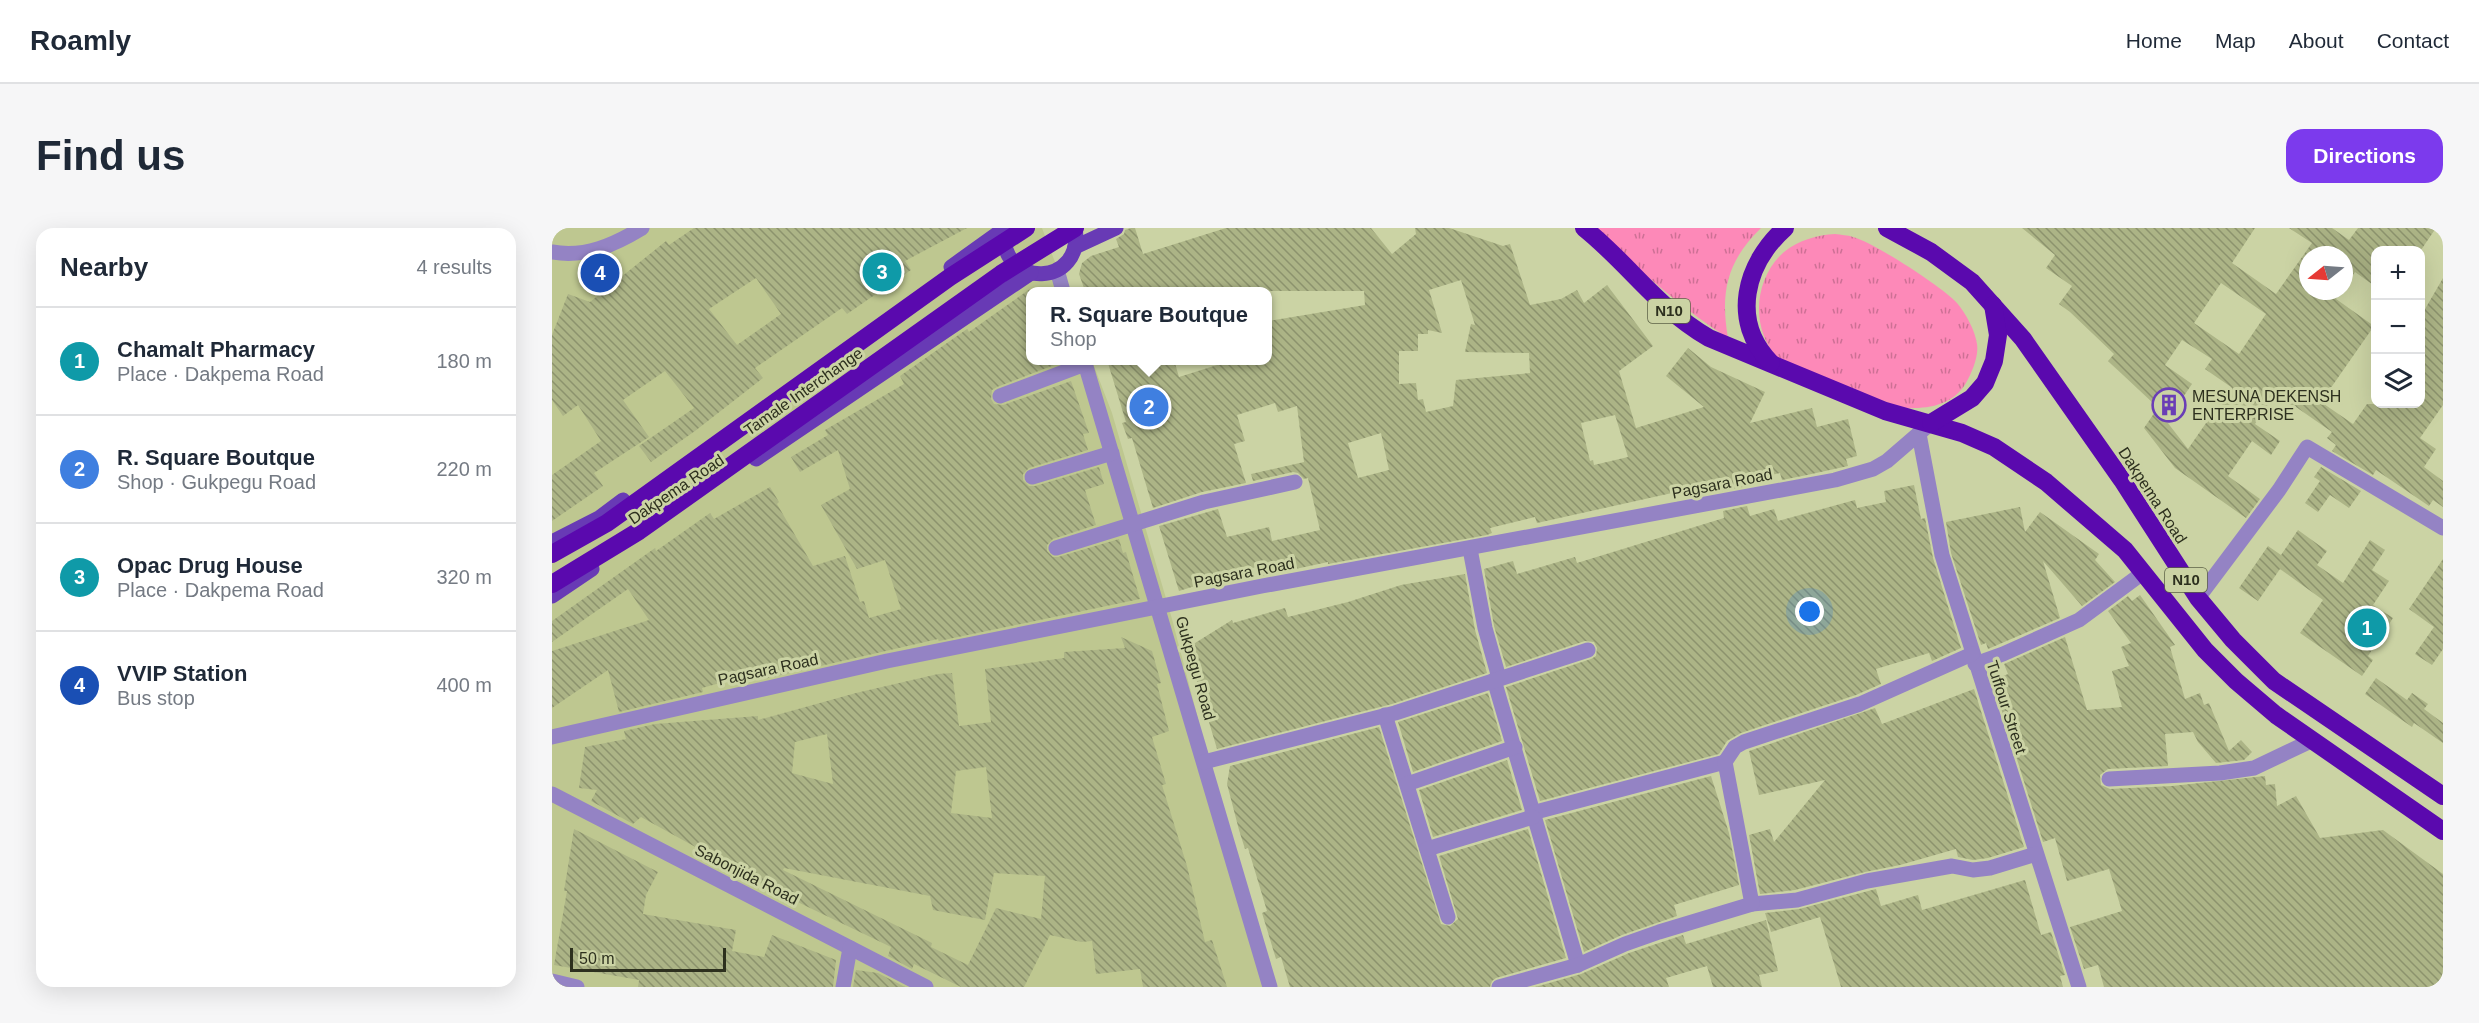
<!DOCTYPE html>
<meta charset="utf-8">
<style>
body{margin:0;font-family:Arial,sans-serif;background:#f6f6f7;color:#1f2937}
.controls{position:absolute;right:18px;top:18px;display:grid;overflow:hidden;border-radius:12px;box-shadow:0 6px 24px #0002}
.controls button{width:54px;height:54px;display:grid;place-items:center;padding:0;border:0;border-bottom:2px solid #e0e1e3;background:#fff;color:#1f2937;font:30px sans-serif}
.compass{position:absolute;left:1747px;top:18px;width:54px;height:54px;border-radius:50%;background:#fff;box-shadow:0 6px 24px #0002;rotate:253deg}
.scale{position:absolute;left:18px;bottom:15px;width:156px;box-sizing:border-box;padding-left:6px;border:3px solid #2d301e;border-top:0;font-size:16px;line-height:21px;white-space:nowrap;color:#2d301e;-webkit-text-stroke:4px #cbd3a4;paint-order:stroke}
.you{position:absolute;left:1258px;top:384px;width:21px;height:21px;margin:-15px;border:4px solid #fff;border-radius:50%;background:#1a73e8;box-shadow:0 0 0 9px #1a73e833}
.badge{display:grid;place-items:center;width:39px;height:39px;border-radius:50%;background:#7c3aed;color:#fff;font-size:20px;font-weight:700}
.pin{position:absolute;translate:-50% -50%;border:3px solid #fff;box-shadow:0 2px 6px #0006}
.popup{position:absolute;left:474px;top:59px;width:246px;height:78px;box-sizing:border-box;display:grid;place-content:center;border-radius:12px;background:#fff;filter:drop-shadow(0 2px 4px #0005);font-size:20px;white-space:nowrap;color:#747a83}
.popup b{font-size:22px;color:#1f2937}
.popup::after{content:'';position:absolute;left:50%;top:100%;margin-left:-12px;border:12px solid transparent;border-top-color:#fff}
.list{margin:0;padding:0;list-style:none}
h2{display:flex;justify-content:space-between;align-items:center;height:78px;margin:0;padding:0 24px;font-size:26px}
h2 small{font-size:20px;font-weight:400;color:#747a83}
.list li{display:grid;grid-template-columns:39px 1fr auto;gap:18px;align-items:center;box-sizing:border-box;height:108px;padding:0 24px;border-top:2px solid #e0e1e3}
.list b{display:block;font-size:22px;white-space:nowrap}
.list p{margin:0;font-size:20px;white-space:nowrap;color:#747a83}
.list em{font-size:20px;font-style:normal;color:#747a83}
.icon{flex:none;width:33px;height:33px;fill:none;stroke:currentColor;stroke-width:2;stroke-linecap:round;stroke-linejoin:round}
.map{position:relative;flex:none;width:1891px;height:759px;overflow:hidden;border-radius:18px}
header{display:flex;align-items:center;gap:36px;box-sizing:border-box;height:84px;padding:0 30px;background:#fff;border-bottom:2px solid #e0e1e3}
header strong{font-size:28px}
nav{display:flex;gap:33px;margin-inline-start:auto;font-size:21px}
.intro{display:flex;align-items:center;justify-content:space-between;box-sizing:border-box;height:144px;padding:0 36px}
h1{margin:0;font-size:42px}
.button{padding:15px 27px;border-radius:18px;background:#7c3aed;color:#fff;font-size:21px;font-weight:700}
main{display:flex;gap:36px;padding:0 36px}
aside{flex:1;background:#fff;border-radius:18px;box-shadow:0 6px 24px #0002}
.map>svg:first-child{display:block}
</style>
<header>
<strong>Roamly</strong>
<nav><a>Home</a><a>Map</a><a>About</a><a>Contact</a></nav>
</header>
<div class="intro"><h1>Find us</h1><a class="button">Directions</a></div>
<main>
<aside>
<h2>Nearby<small>4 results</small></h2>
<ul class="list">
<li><span class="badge" style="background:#0f9aa8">1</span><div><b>Chamalt Pharmacy</b><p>Place · Dakpema Road</p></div><em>180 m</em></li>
<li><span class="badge" style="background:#3f7fe0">2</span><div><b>R. Square Boutque</b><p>Shop · Gukpegu Road</p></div><em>220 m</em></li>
<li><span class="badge" style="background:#0f9aa8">3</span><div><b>Opac Drug House</b><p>Place · Dakpema Road</p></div><em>320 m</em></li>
<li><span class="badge" style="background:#1a4fb4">4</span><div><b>VVIP Station</b><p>Bus stop</p></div><em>400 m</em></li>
</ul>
</aside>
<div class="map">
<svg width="1891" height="759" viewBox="0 0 1891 759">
<defs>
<pattern id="grass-tufts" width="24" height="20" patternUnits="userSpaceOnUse" patternTransform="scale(1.5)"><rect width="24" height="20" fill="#fd89b8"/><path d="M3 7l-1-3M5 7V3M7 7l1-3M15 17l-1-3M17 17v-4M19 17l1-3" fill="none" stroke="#cd7095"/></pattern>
<pattern id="building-back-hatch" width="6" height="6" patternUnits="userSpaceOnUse" patternTransform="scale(1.5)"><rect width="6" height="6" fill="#acb486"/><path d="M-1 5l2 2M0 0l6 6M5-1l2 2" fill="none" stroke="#8c936d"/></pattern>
</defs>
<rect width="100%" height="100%" fill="#cbd3a4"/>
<path fill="#bec790" d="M0 0H490L514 63H478V132L540 133 560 185 620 391 716 759H0Z"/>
<g fill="url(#grass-tufts)">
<path d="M1044 0H1209C1175 33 1168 64 1176 110 1125 77 1087 42 1044 0Z"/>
<path d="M1283 6C1289 7 1296 7 1301 9 1321 14 1392 60 1405 75 1414 86 1423 102 1425 116 1427 128 1420 144 1414 155 1400 178 1376 181 1350 180 1322 169 1293 159 1264 148 1254 144 1239 141 1230 134 1198 106 1200 52 1232 24 1247 12 1265 7 1283 6Z"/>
</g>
<g fill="url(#building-back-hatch)" fill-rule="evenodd">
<path d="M142 0H415L353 33 359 42 295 86 290 80 203 140 211 150 143 203 99 234 87 218 142 180 113 143 71 172 97 209 42 245 51 258 0 293V247L49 213 26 177 11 188 0 172V107L16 66 38 74 114 13 117 17ZM204 50 229 86 185 117 157 81Z"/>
<path d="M579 0H583L591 26 674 0H819L840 26 864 6 863 0H897L951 18 958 16 978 77 1009 71 1025 62 1032 75 1055 57 1101 118 1067 143 1084 200 1152 179 1114 148 1136 120 1159 139 1213 164 1198 195 1260 180 1265 199 1296 191 1305 228 1294 231 1296 238 1255 247 1230 252 1228 245 1190 254 1191 259 1166 264 1165 258 1148 262 1147 259 985 295 983 289 938 300 940 305 935 307 776 336V334L706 349 704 339 627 363 607 298 666 281 675 309 717 299 720 313 768 302 756 250 752 251 746 245 741 244 701 253 699 246 752 234 745 178 726 184 723 175 685 187 693 213 682 216 694 255 650 264 601 280 580 210 576 211 570 195 574 194 555 132H622L627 149 681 132H716V93L813 77 812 63H533L527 46 530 35 539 28 567 19 564 11 572 6 573 2ZM909 52 923 97 919 96 913 124 977 125 978 145 904 152 901 178 874 184 871 171 866 172 864 155 847 156V123H866V106H876V102L890 105 877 62ZM1063 187 1076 229 1042 237 1041 232 1038 233 1029 195ZM829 205 837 242 806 250 796 215Z"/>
<path d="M1470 0H1703L1680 35 1724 66 1760 15 1737 0H1780L1797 12 1806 0H1884L1869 22H1824V59L1803 44 1792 59V27H1756V63H1789L1784 71 1822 98 1769 174 1801 196 1815 176H1869V88L1891 50V177L1868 210 1884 221 1872 239 1891 253V279L1881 272 1877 278 1824 242 1821 247 1780 223 1784 217 1775 210 1780 204 1744 179 1742 181 1722 167 1703 196 1728 213 1719 227 1700 213 1676 248 1708 271 1694 290 1623 240 1592 200 1605 181 1636 221 1679 159 1653 141 1660 131 1630 112 1613 137 1640 156 1617 190 1556 133 1562 126 1518 84 1507 76 1520 58 1494 40 1503 27ZM1669 55 1714 86 1687 126 1642 95Z"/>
<path d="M478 61V132L510 134 445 159 440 162 439 171 442 176 451 177 519 153 537 205 531 206 536 222 477 240 471 246V252L477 258H483L547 239 552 256 533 262 544 297 501 311 495 317V323L501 329H506L567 311 571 325 574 324 588 371 387 413 386 411 212 451 211 443 150 460 151 464 67 484 56 442 0 480V423L97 392 76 361 0 414V393L103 320 104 323 158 285 162 291 218 259 227 274 225 276 261 338 293 328 308 374 312 373 317 390 349 381 333 332 305 341 269 277 298 261 286 222 248 244 239 229 276 207 273 202 352 156 348 148 415 101 417 104Z"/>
<path d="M1769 239 1809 263 1797 280 1778 267 1766 284 1753 275 1768 253 1762 249Z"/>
<path d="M1362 257 1369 291 1373 290 1381 330 1409 420 1380 433 1377 425 1324 441 1329 456 1304 467 1189 505 1175 513 1167 526 988 573 954 459 1039 431 1044 428 1045 420 1042 414 1033 413 954 439 942 398 932 341 961 333 965 346 1023 329 1025 335 1172 290 1171 283 1195 278 1198 288 1222 281 1226 293 1303 272 1305 280 1334 274 1332 263Z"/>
<path d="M1468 279 1473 304 1488 284 1547 326 1543 332 1563 354 1530 378 1491 333 1508 390 1436 421 1434 415 1429 417 1399 325 1394 294Z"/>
<path d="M1746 302 1775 323 1765 337 1791 355 1818 312 1833 322 1820 342 1837 353 1821 377 1841 390 1816 428 1821 432 1810 448 1748 405 1771 372 1728 341 1706 373 1687 360 1716 318 1729 327Z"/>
<path d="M1891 331V421L1880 437 1863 426 1882 399 1857 381Z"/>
<path d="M913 346 923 402 935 445 840 476 665 521 635 420 680 392 681 395 733 380 736 389 796 374 849 357Z"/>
<path d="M1588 367 1623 417 1618 419 1633 471 1648 465 1652 477 1657 475 1677 523 1689 512 1700 524 1692 532 1664 535 1646 514 1641 504 1613 506 1616 538 1556 541 1548 547 1549 557 1558 561 1620 558 1713 548 1714 557 1723 556 1725 578 1744 568 1768 610 1831 602 1891 646V759H1552L1546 737 1532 741 1518 699 1570 683 1557 641 1515 653 1503 610 1491 614 1441 455 1445 454 1444 451 1456 446 1452 436 1513 409 1535 482 1570 479 1560 443 1577 438 1569 419 1579 415 1556 383 1576 368 1580 373Z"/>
<path d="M569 409 600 423 609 455 605 456 617 503 600 509 614 556 610 557 635 638 653 714 660 712 675 759H591L588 741 544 746 540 713 529 714 498 707 472 759H409L362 736 360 741 336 728 339 719 229 666 89 589 81 596 39 573 45 562 27 560 33 519 74 511 72 503 103 496 206 488V492L304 465 386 446 400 445 407 498 439 494 433 441 512 430V424L573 420ZM275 506 281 556 240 545 243 514ZM434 539 440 590 399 585 404 543ZM232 640 378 668 381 682 433 692 442 645 493 648 489 691 444 680 416 737 379 719 380 715 231 642Z"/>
<path d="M1824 450 1855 472 1860 465 1876 476 1872 481 1891 495V515L1862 495 1860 499 1813 466Z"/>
<path d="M1422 461 1472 619 1436 630 1421 632 1406 629 1404 621 1348 637 1313 644 1243 662 1208 666 1197 607 1218 601 1222 614 1273 552 1207 567 1197 523 1323 480 1330 496Z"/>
<path d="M936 465 950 513 861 544 846 494Z"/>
<path d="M827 499 889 696 898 698 906 691 887 628 976 601 1014 730 944 750 940 753 938 759H738L729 729 724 731 710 685 715 683 696 620 693 621 687 602 675 556 678 538Z"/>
<path d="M955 532 970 582 881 609 867 562Z"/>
<path d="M1159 548 1177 605 1187 657 1122 677 1125 688 1070 707 1032 724 993 592Z"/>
<path d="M22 601 106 644 94 667 91 686 184 702 180 723 212 729 220 707 284 732 281 759H86L87 752 2 737 15 663H12Z"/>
<path d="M1473 652 1489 707 1499 704 1513 747 1508 748 1511 759H1289L1268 689 1219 704 1213 685 1247 681 1324 661 1329 678 1366 667 1370 682Z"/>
<path d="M1214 692 1226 743 1207 747 1210 759H1161L1155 738 1114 750 1117 759H983L1029 746 1077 725 1131 707 1134 716Z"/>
<path d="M304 742 326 745 353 759H301Z"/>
</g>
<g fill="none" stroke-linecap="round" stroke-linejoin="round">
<g stroke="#9483c4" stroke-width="15">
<path d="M0 24C33 30 62 17 90 0"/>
<path d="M505 42 511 63"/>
<path d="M532 132 718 759"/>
<path d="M448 168 533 136"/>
<path d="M1367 206 1390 327 1527 759"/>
<path d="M480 249 560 225"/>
<path d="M504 320 652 274 743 254"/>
<path d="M918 321 933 400 947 450"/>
<path d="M1646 370 1727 262 1755 219 1891 300"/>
<path d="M1423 436 1451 426 1527 392 1592 344"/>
<path d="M942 452 1026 737"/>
<path d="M833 487 896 689"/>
<path d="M0 509 335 433 710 358 1283 252 1321 241 1335 233 1379 195"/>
<path d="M652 534 843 485 1036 422"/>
<path d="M1557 551 1668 545 1702 540 1761 512"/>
<path d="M855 556 963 519"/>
<path d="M0 566 374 759"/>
<path d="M980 585 1173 534"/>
<path d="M875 621 981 589"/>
<path d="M1200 676 1245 672 1315 653 1400 638 1421 642 1438 640 1484 626"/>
<path d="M0 753 25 759"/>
<path d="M291 759 298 720"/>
<path d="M947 759 1026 737 1073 716 1107 704 1200 676 1173 534 1183 519 1192 514 1308 476 1420 426"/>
</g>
<g stroke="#683ab5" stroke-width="15">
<path d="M452 3C448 62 533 59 523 0"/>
<path d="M523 19 564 0"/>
<path d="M399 39 452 1"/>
<path d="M204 231 479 45"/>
<path d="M0 314 47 290 71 272"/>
<path d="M0 368 40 341"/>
</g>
<g stroke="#5a09ae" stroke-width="18">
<path d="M1032 0C1078 37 1104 79 1157 110L1333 183 1410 205 1442 219 1494 254 1573 322 1653 422 1684 453 1724 487 1891 603"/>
<path d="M1335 0 1379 24 1420 54 1471 111 1570 252 1646 370 1681 412 1722 453 1891 568"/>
<path d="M1219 135C1178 93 1193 36 1233 0"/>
<path d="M1379 195 1420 170 1433 155 1442 133 1446 107 1441 77"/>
</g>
<g stroke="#5a09ae" stroke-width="18">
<path d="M0 326 55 295 398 49 474 0"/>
<path d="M0 356 87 303 449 46 523 0"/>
</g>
</g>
<defs>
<g id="building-ring" transform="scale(1.725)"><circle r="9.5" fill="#cbd3a4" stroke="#6a3eb6" stroke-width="1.5"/><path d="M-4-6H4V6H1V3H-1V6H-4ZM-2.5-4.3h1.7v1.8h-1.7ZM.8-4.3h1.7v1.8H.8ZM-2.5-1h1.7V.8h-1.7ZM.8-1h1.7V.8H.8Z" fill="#6a3eb6"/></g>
</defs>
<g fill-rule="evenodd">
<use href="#building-ring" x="1617" y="177"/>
</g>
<g text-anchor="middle" stroke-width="6" stroke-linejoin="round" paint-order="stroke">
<g fill="#cbd3a4" stroke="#5c6146" stroke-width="1.5">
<rect x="1096" y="71" width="42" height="24" rx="4.5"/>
<rect x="1613" y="340" width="42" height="24" rx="4.5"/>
</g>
<g font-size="15" font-weight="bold" fill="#2d301e">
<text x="1117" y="88">N10</text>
<text x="1634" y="357">N10</text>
</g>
<g font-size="16" fill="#2d301e" stroke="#cbd3a4">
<text transform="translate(251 163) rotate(-35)" y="6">Tamale Interchange</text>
<text transform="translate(1170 255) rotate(-11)" y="6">Pagsara Road</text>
<text transform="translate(124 261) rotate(-34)" y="6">Dakpema Road</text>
<text transform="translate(1601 267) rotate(57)" y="6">Dakpema Road</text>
<text transform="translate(692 344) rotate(-11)" y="6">Pagsara Road</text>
<text transform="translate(644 440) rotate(74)" y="6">Gukpegu Road</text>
<text transform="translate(216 441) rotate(-12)" y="6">Pagsara Road</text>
<text transform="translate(1455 479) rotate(72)" y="6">Tuffour Street</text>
<text transform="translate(195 646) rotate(27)" y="6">Sabonjida Road</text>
</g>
<g font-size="16" fill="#2d301e" stroke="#cbd3a4" text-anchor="start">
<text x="1640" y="174">MESUNA DEKENSH<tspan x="1640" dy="18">ENTERPRISE</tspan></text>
</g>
</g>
</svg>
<div class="controls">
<button>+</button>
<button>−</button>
<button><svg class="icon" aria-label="layers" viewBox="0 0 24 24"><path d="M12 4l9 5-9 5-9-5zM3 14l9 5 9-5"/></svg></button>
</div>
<svg class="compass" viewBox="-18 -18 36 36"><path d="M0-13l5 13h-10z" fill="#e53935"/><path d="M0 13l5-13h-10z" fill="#747a83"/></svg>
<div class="scale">50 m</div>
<div class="you"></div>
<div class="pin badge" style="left:1815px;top:400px;background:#0f9aa8">1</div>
<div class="pin badge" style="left:597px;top:179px;background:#3f7fe0">2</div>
<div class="popup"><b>R. Square Boutque</b>Shop</div>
<div class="pin badge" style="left:330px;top:44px;background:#0f9aa8">3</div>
<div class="pin badge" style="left:48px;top:45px;background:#1a4fb4">4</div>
</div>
</main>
